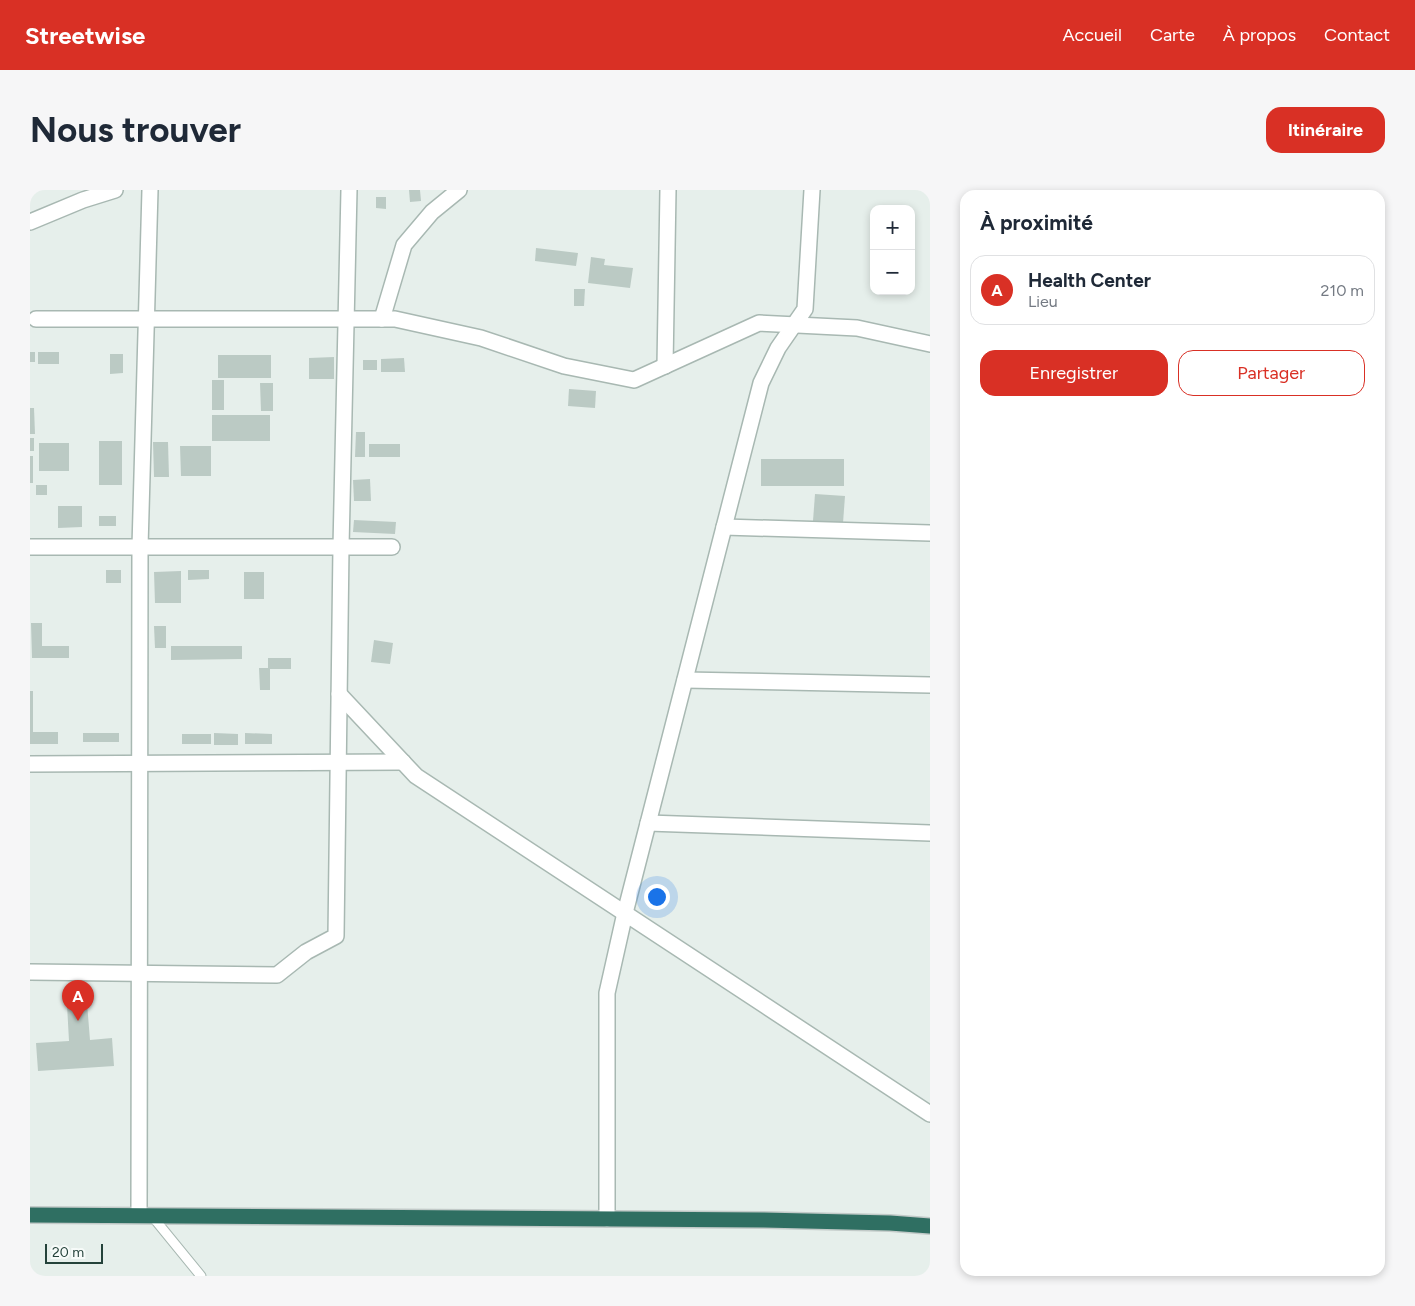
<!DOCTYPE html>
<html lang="fr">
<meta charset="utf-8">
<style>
body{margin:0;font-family:Figtree,sans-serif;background:#f6f6f7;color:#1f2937}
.controls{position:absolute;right:15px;top:15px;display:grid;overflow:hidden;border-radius:10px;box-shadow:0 2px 8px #0003}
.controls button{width:45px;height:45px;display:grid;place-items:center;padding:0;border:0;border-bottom:1px solid #e0e1e3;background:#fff;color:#1f2937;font:25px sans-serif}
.scale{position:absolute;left:15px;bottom:12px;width:58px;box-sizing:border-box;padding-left:5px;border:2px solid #24423a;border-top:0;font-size:14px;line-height:18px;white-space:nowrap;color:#24423a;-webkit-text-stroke:4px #f7fbf9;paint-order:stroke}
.you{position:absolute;left:626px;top:706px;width:18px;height:18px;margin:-12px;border:4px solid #fff;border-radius:50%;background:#1a73e8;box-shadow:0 0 0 8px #1a73e833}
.badge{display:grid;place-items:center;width:32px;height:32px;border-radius:50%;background:#d93025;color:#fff;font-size:16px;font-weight:700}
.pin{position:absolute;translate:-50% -41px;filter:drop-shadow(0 1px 2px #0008)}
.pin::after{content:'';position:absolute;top:26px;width:18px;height:15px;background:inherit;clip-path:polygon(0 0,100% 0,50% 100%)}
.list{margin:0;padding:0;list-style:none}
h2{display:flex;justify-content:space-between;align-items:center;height:65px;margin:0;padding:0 20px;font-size:21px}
h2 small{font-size:16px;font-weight:400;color:#747a83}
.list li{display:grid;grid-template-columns:32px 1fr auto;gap:15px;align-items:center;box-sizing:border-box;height:70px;margin:0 10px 10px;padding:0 10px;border:1px solid #e0e1e3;border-radius:15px}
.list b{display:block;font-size:19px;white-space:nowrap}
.list p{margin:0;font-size:16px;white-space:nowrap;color:#747a83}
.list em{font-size:16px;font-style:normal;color:#747a83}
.actions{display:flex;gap:10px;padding:15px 20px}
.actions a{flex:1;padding:11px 0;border:1px solid #d93025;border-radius:15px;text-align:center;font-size:18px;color:#d93025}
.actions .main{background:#d93025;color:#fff}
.map{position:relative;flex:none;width:900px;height:1086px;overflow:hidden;border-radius:15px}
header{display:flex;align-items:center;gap:30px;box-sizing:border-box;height:70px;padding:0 25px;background:#d93025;color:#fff}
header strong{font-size:24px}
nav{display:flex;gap:28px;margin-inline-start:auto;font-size:18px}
.intro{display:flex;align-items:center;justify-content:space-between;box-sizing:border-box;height:120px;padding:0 30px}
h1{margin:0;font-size:35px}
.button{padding:12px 22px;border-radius:15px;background:#d93025;color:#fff;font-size:18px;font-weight:700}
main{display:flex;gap:30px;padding:0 30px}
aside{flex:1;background:#fff;border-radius:15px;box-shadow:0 2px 8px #0003}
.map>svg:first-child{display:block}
</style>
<header>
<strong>Streetwise</strong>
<nav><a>Accueil</a><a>Carte</a><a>À propos</a><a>Contact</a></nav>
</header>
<div class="intro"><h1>Nous trouver</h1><a class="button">Itinéraire</a></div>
<main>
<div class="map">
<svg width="900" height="1086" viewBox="0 0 900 1086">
<rect width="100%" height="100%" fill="#e6efeb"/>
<g fill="#bbcac4">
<path d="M379 0H390L391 11 380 12Z"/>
<path d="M346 7H356V19L346 18Z"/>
<path d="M506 58 548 63 546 76 505 71Z"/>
<path d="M561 67 575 69 574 75 603 78 600 98 558 93Z"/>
<path d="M544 99H555L554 116H544Z"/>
<rect x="0" y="162" width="5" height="10"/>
<rect x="8" y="162" width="21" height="12"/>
<path d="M80 164H93V183L80 184Z"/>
<rect x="188" y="165" width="53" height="23"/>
<path d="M304 167V189H279V168Z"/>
<path d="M374 168 375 182H351V169Z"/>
<rect x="333" y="170" width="14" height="10"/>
<rect x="182" y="190" width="12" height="30"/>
<path d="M230 193H243V221H231Z"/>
<path d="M539 199 566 201 565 218 538 216Z"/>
<path d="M0 218H4L5 244H0Z"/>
<rect x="182" y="225" width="58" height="26"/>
<path d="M326 242H335V267H325Z"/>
<rect x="0" y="248" width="4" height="13"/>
<rect x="69" y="251" width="23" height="44"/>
<path d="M123 252H138L139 287H124Z"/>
<rect x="9" y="253" width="30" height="28"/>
<rect x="339" y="254" width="31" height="13"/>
<path d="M150 256H181V286H151Z"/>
<rect x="0" y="266" width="3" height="27"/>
<rect x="731" y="269" width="83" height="27"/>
<path d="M340 289 341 311H324L323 290Z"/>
<rect x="6" y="295" width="11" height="10"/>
<path d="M785 304 815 306 813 333 783 331Z"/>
<path d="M28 316H52V337L28 338Z"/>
<rect x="69" y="326" width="17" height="10"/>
<path d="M324 330 366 332 365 344 323 342Z"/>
<rect x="76" y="380" width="15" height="13"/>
<path d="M158 380H179V389L158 390Z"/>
<path d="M151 381V413H125L124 382Z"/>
<rect x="214" y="382" width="20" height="27"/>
<path d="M1 433H12V456H39V468H2Z"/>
<path d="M124 436H136V458H125Z"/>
<path d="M344 450 363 453 360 474 341 472Z"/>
<path d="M141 456H212V469L141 470Z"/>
<path d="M238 468H261V479H240V500H230L229 478H238Z"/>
<path d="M0 501H3V542H28V554H0Z"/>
<rect x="53" y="543" width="36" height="9"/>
<path d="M184 543 208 544V555H184Z"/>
<path d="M215 543 242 544V554H215Z"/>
<rect x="152" y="544" width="29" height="10"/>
<path d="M57 813 60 850 82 848 84 876 8 881 6 853 39 851 37 815Z"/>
</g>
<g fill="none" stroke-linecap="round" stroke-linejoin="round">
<g stroke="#a8b8b2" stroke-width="11">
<path id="lane" d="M122 1026 171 1086"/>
</g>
<g stroke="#a8b8b2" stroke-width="18">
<g id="street">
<path d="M0 32 53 10 85 0"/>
<path d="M6 129H365L451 148 534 176 604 190 729 133 827 138 900 154"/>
<path d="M352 129 374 55 402 22 429 0"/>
<path d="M635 176 638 0"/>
<path d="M694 337 900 343"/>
<path d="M0 357H362"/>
<path d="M655 490 900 495"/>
<path d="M309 504 386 586 900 924"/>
<path d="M0 574 373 572"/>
<path d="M618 633 900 643"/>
<path d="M0 782 247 785 276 762 306 746 311 357 319 0"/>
<path d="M109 1025 110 357 120 0"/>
<path d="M577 1029V803L595 723 731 193 748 158 775 119 782 0"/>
</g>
</g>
<g stroke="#c2cac8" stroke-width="18">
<path id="highway" d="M0 1025 734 1030 860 1033 900 1036"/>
</g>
<use href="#lane" stroke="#fff" stroke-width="9"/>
<use href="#street" stroke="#fff" stroke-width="15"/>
<use href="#highway" stroke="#2f6f62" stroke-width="15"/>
</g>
</svg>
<div class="controls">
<button>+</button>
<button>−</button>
</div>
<div class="scale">20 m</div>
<div class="you"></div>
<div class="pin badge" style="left:48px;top:831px">A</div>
</div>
<aside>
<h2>À proximité<small></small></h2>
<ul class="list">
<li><span class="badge">A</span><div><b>Health Center</b><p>Lieu</p></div><em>210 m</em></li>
</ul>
<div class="actions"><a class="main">Enregistrer</a><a>Partager</a></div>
</aside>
</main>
